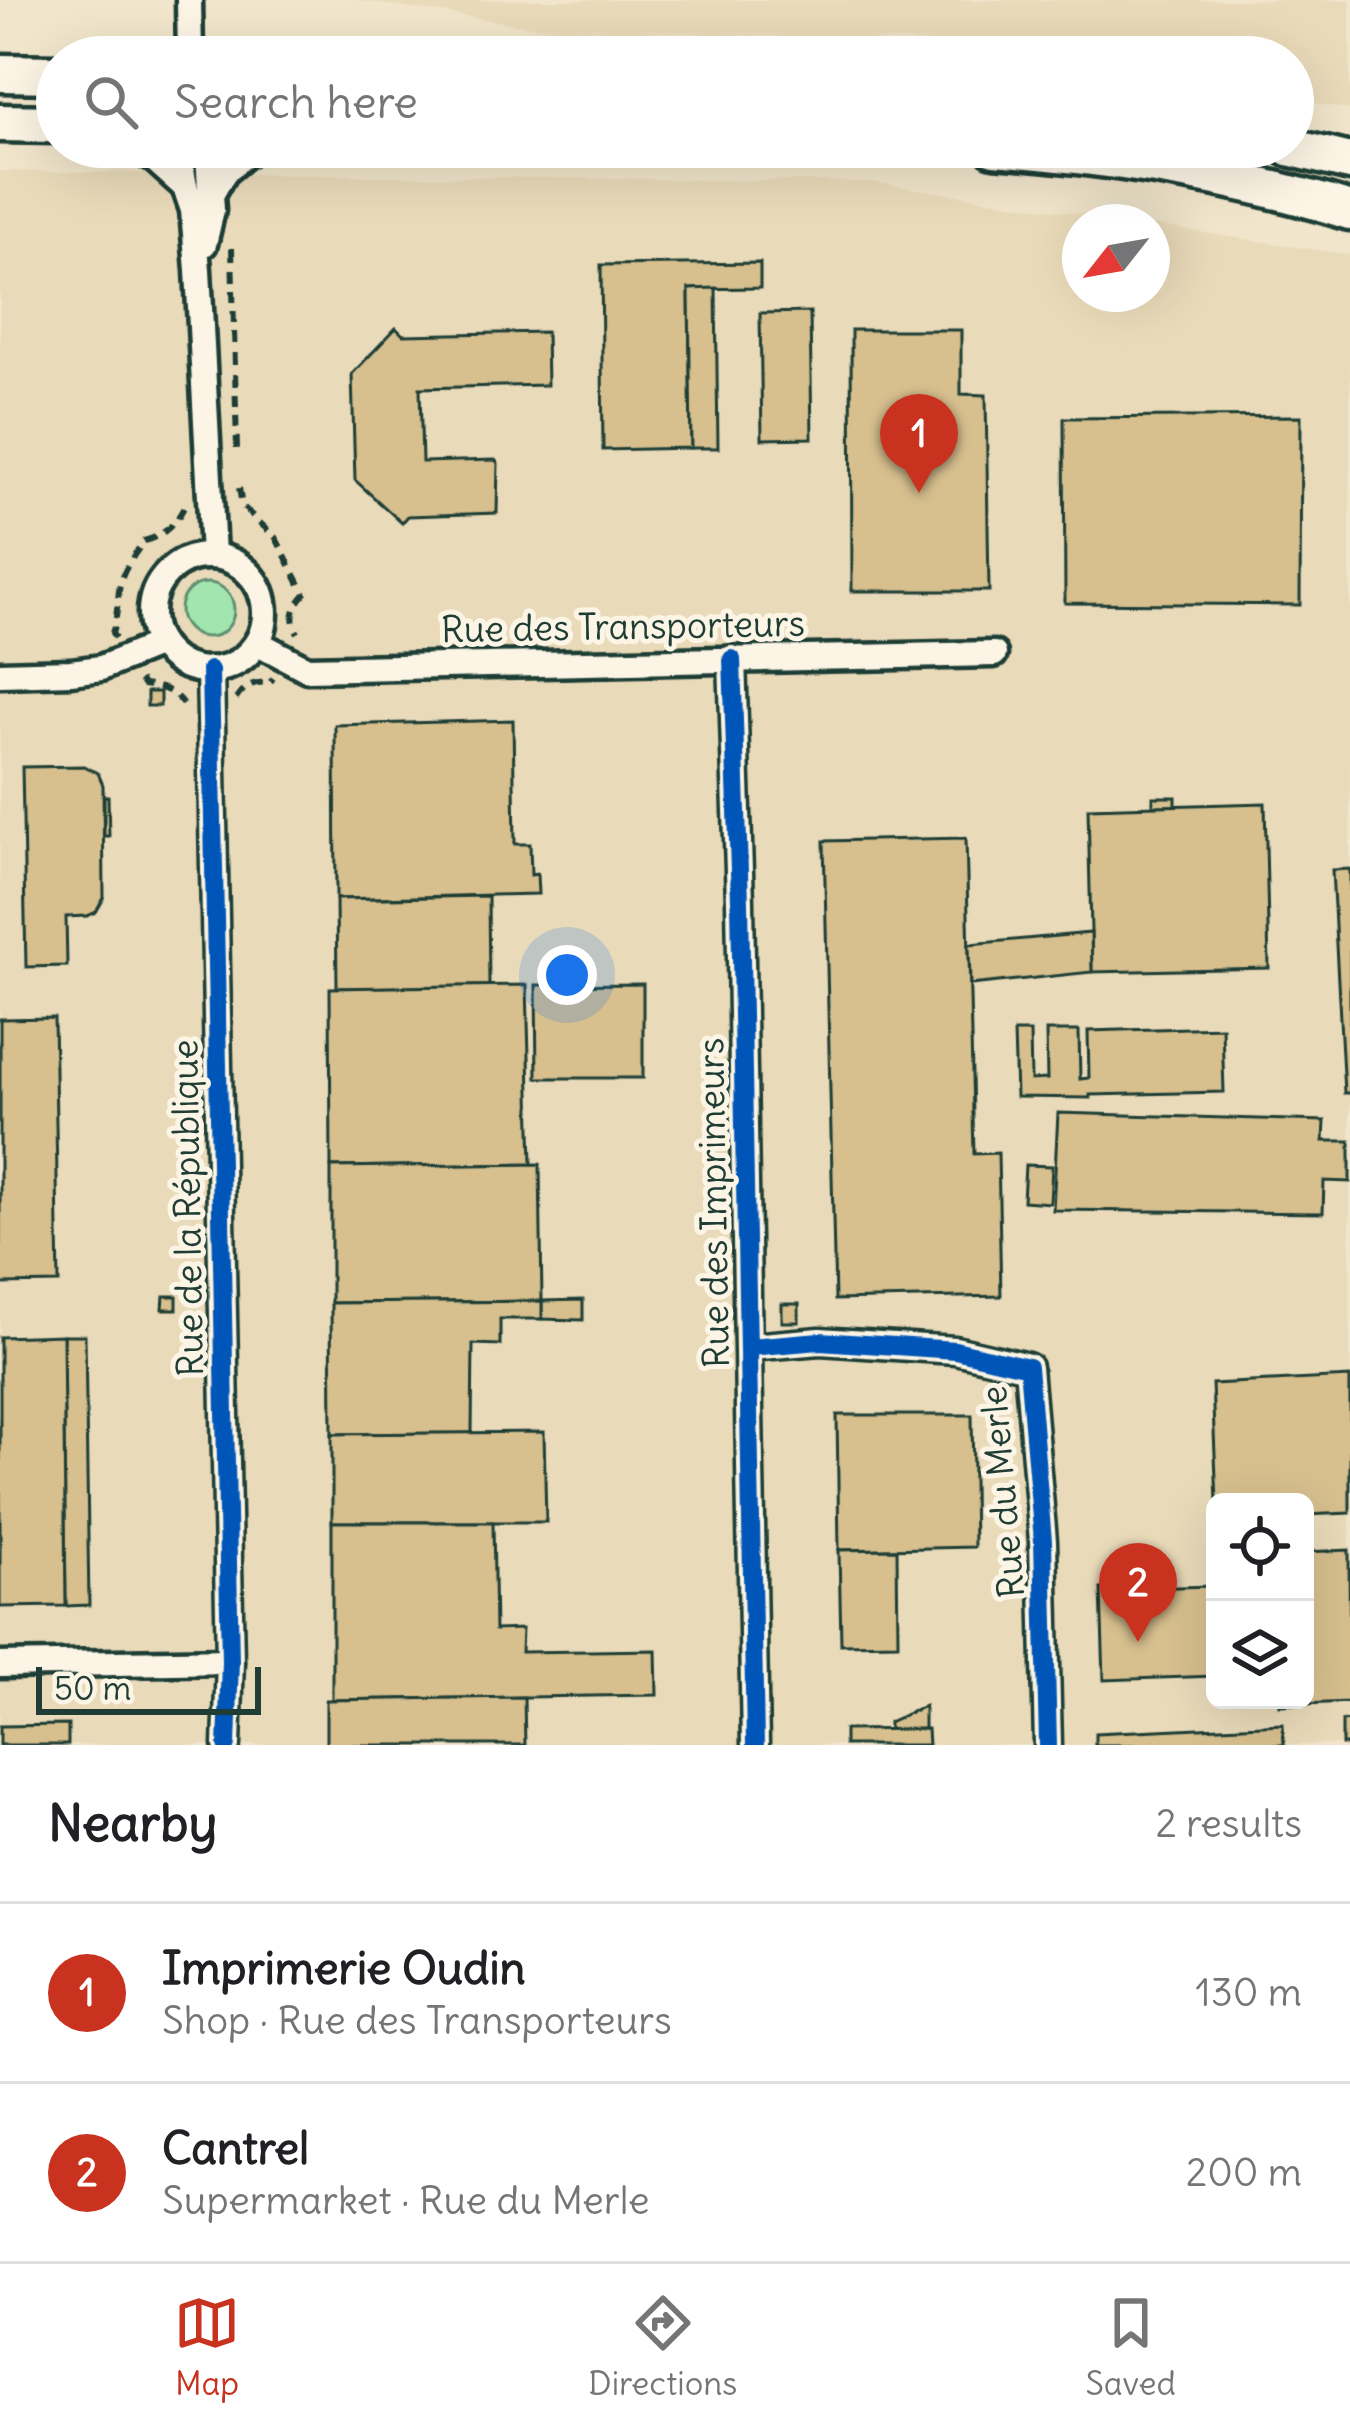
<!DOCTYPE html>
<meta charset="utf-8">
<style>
body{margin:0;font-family:Delius,sans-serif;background:#f6f6f6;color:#202124}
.controls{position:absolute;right:36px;bottom:36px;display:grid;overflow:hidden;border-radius:18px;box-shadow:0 12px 48px #0002}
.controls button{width:108px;height:108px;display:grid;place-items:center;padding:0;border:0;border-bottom:3px solid #e0e0e0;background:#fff;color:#202124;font:60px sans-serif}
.compass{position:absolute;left:1062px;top:204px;width:108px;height:108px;border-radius:50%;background:#fff;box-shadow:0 12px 48px #0002;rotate:239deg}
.scale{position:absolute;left:36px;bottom:30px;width:225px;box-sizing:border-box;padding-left:12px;border:6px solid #1f3d34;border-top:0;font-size:33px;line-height:42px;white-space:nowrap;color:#1f3d34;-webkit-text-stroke:9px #fcf5e5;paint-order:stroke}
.you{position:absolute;left:567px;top:975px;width:42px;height:42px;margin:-30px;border:9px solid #fff;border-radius:50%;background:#1a73e8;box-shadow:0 0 0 18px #1a73e833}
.badge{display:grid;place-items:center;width:78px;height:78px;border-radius:50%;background:#c8321e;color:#fff;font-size:39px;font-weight:700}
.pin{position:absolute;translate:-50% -99px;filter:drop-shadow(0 3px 6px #0008)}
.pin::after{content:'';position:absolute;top:63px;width:42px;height:36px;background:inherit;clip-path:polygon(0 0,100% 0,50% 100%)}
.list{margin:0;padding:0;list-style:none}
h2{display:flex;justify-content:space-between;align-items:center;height:156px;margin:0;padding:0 48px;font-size:51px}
h2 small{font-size:39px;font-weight:400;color:#757577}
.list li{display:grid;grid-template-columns:78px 1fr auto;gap:36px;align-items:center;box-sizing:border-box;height:180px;padding:0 48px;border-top:3px solid #e0e0e0}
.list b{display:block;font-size:45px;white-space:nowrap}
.list p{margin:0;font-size:39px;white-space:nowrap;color:#757577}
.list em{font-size:39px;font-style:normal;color:#757577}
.icon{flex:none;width:66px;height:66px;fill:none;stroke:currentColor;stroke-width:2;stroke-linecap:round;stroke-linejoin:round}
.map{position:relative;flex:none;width:1350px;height:1745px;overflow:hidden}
.search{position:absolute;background:#fff;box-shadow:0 12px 48px #0002;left:36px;right:36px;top:36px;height:132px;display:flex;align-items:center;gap:30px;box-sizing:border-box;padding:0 42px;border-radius:66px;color:#757577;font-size:45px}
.sheet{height:516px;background:#fff}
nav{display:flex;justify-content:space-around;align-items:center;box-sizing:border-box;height:168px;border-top:3px solid #e0e0e0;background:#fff;font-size:33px;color:#757577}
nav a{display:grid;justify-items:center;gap:6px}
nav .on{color:#c8321e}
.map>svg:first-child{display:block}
</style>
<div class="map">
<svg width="1350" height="1745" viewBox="0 0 1350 1745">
<rect width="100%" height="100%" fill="#f1e5cb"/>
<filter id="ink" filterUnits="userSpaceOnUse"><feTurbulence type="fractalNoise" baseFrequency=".00833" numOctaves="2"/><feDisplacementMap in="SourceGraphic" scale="24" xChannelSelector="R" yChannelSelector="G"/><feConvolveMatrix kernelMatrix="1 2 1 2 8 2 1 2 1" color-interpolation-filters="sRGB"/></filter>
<g filter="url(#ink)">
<g fill="#e9dab9" fill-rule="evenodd">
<path d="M355 0H1350V110L1293 99V57H1068L966 44 534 27Z"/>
<path d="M0 171 872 182 1134 222H1080V294H1152V225L1350 255V1745H0ZM1215 1502H1305V1700H1215Z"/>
</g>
<circle fill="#a2e5af" stroke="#609172" stroke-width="3" cx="207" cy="610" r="27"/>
<g fill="#d7bf8e" stroke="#1f3d34" stroke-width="3">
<path d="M760 263V288L689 289 691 448 603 450 601 265Z"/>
<path d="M716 288 718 448H691L689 289Z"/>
<path d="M810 312 812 438 762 439 760 313Z"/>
<path d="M396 328 403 335 546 332 547 385 420 388 422 462 495 460 498 463 497 513 408 516 402 523 355 480 352 374Z"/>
<path d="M851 330H961V394L986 395 989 591H852Z"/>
<path d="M1301 416 1300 605 1065 603 1064 418Z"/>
<rect x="147" y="692" width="13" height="14"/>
<path d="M513 720 515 844H530L531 875 537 874 538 894 336 899 335 725Z"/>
<path d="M84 766 98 773 103 785 104 898 96 912 87 916 66 917 67 966 26 967 22 767Z"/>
<path d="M104 796H108L109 836H104Z"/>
<rect x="1153" y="797" width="23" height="9"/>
<path d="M1265 803 1269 968 1092 972 1088 808Z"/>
<path d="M966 838 974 1154 998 1153 1001 1296 835 1300 824 841Z"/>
<path d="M1350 869V1093H1344L1332 870Z"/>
<path d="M488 896 489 986 337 988 336 899Z"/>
<path d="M1091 933 1092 972 970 985 969 944Z"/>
<path d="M643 984V1078H537L536 985Z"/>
<path d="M527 985 532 1164 331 1167 330 988Z"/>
<path d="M54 1018 59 1283 0 1284V1019Z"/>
<path d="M1222 1027 1224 1092 1090 1095V1098L1016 1097 1014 1032H1030L1031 1080 1047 1079 1046 1031H1079L1080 1079 1089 1078 1088 1031Z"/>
<path d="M1058 1113 1325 1121 1324 1141H1350V1182L1324 1181 1323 1213 1053 1210Z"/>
<path d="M540 1164 542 1301 331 1303V1167Z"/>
<path d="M1025 1165 1052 1166 1050 1203 1023 1201Z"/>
<path d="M164 1296H177V1309H163Z"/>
<path d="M583 1300V1320L542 1319V1301Z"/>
<path d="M542 1301V1319H500V1345L473 1344 472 1433 332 1434 331 1303Z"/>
<rect x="782" y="1304" width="17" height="18"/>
<path d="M63 1335H85L89 1605 66 1606Z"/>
<path d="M63 1335 66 1606 0 1607V1337Z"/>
<path d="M1350 1377V1513L1305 1515V1502H1217L1212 1384Z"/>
<path d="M837 1415H972L974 1547 839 1550Z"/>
<path d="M544 1432 546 1522H332V1434Z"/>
<path d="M332 1522H493L495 1630 522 1629 521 1652 656 1650 657 1695 332 1700Z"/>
<path d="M897 1549 898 1643 841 1644 839 1550Z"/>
<path d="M1349 1550 1350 1702 1280 1705V1700H1305V1552Z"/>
<path d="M1215 1586V1676L1104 1680 1101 1589Z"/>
<path d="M524 1697 525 1745H326V1700Z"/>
<path d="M924 1706V1729L889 1730V1722Z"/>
<path d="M1350 1720V1745H1342V1721Z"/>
<path d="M1283 1724 1284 1745H1095V1733Z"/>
<path d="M68 1725V1745H0V1726Z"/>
<path d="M927 1729 928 1745H844V1730Z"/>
</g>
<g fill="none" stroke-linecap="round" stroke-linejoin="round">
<g stroke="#1f3d34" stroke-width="33">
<g id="minor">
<path d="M189 0 190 57"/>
<path d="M134 147 155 160 185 187"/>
<path d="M178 147 185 187 193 210 198 270 213 555"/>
<path d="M208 147 210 192"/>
<path d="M204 244 212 210 211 195 224 172 254 147"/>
<circle cx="208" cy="613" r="57"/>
<path d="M258 643 307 669 994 654"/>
<path d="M732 659 740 902 755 1745"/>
<path d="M210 670 230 1661 227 1745"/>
<path d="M0 674 71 672 101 668 160 644"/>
<path d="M749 1347 820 1341 955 1350 1028 1367 1043 1541 1048 1745"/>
<path d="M0 1665 230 1661"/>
</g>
</g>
<g stroke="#1f3d34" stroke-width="45">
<g id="primary">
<path d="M0 73 57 74"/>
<path d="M0 123 57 124"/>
<path d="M994 147C1111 156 1238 176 1350 211"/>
<path d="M1289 147 1350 162"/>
</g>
</g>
<g stroke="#1f3d34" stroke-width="6" stroke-dasharray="12 9" stroke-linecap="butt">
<path d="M232 248 237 450"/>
<path d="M239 488 242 506 276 538 305 594C294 606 289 618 298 633"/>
<path d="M115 638 112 633C118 617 117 601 120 584 124 568 135 554 144 541 163 536 175 525 184 507"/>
<path d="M140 680 143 685C161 687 172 689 183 704"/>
<path d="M236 699C245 686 255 680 269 684L273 678"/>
</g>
<use href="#minor" stroke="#fcf5e5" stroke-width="24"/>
<use href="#primary" stroke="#fcf5e5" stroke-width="36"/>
<g stroke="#fcf5e5" stroke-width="26">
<g id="cycleway">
<path d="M732 659 740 902 755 1745"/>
<path d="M210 670 230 1661 227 1745"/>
<path d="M749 1347 820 1341 955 1350 1028 1367 1043 1541 1048 1745"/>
</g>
</g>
<use href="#cycleway" stroke="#0057b8" stroke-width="18"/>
</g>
</g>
<g text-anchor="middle" stroke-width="10" stroke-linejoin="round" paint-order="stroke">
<g font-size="36" fill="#1f3d34" stroke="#fcf5e5">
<text transform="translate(623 626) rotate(-1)" y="13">Rue des Transporteurs</text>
<text transform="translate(713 1203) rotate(-91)" y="13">Rue des Imprimeurs</text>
<text transform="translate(187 1208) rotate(-91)" y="13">Rue de la République</text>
<text transform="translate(1002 1492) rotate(-95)" y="13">Rue du Merle</text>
</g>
</g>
</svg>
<div class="controls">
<button><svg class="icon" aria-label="locate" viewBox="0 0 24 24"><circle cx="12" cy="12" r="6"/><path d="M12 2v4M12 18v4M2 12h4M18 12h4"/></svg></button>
<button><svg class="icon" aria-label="layers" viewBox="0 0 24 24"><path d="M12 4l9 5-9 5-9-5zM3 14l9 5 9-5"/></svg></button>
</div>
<svg class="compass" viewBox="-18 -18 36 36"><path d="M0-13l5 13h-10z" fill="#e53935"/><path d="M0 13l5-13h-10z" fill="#757577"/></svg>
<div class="scale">50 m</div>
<div class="you"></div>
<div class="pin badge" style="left:919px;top:493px">1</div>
<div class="pin badge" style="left:1138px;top:1642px">2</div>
<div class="search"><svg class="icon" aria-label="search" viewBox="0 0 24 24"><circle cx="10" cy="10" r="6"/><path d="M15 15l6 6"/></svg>Search here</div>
</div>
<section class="sheet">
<h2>Nearby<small>2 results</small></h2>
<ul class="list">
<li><span class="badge">1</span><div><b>Imprimerie Oudin</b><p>Shop · Rue des Transporteurs</p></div><em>130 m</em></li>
<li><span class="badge">2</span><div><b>Cantrel</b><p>Supermarket · Rue du Merle</p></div><em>200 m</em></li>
</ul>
</section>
<nav>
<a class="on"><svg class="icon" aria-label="map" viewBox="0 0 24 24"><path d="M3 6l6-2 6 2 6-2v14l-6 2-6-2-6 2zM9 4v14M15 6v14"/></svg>Map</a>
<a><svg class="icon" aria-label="directions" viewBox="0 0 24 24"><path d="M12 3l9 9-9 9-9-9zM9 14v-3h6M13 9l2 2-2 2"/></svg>Directions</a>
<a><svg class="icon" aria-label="saved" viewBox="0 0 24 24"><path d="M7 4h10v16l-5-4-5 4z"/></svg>Saved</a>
</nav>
